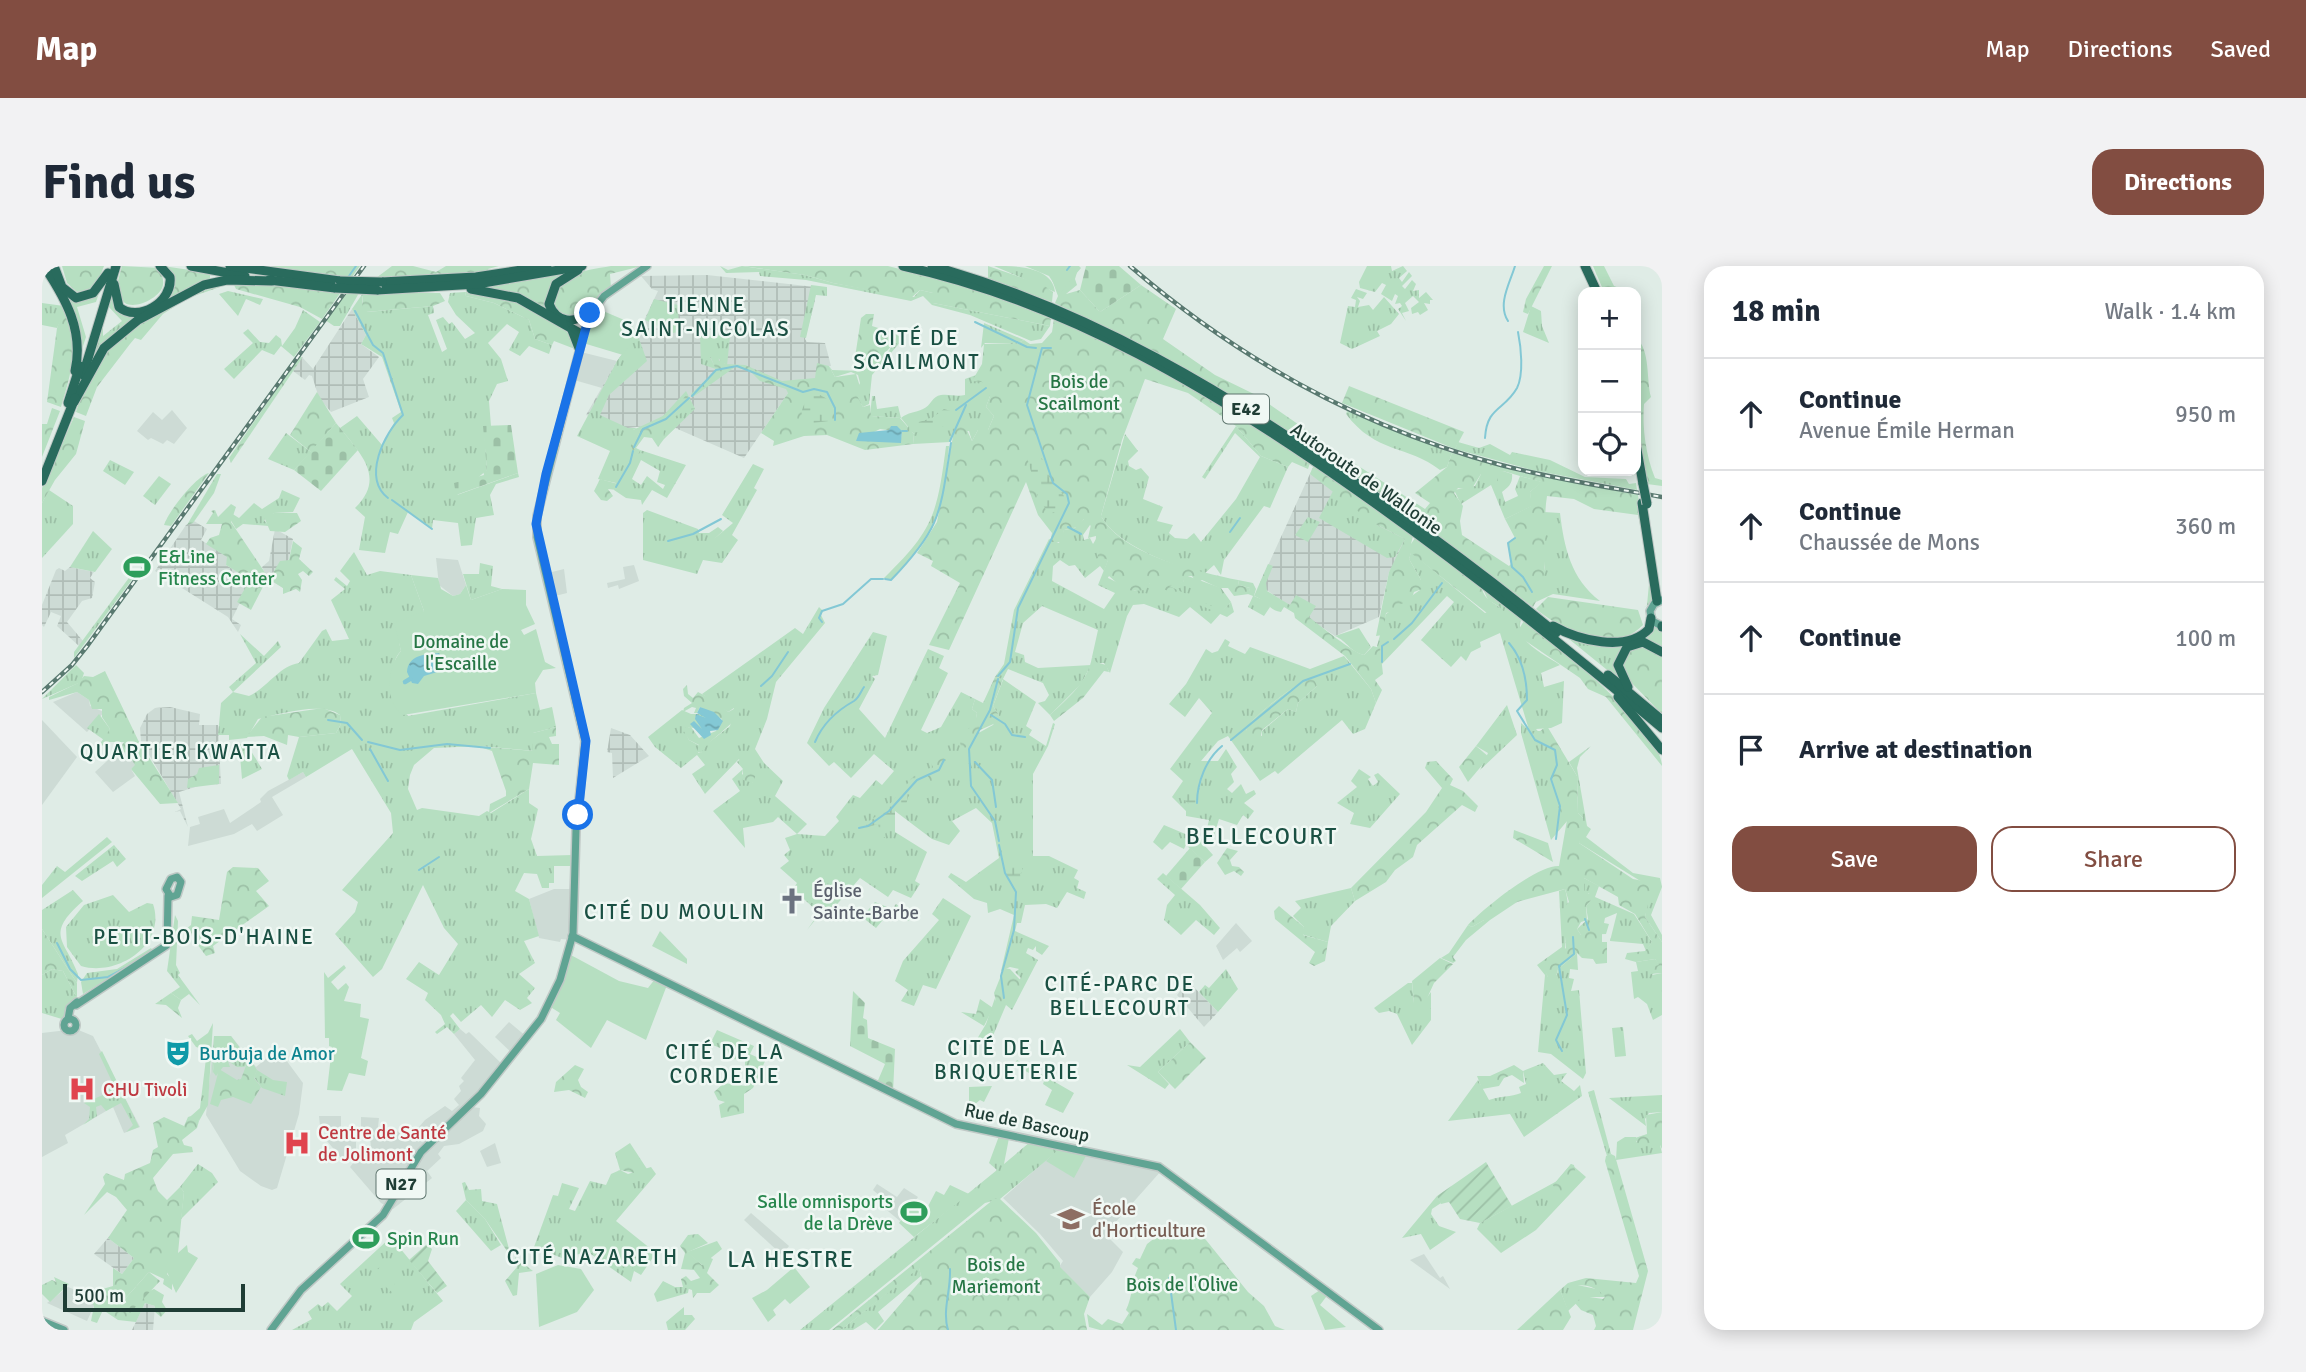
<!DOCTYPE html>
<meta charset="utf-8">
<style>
body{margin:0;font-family:Signika,sans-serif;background:#f2f2f3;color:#1f2937}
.controls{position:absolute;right:21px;top:21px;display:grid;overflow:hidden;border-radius:14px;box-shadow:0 4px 18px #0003}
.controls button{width:63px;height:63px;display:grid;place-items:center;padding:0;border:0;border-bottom:2px solid #e0e1e3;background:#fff;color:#1f2937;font:35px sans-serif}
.scale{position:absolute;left:21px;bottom:18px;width:182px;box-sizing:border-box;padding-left:7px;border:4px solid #1f3d35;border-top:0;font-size:19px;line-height:24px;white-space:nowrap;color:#1f3d35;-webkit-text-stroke:5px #f0f8f4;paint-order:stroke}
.stop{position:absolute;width:21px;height:21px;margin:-16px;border:5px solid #1a73e8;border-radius:50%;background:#fff}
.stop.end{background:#1a73e8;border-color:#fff;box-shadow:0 2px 7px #0008}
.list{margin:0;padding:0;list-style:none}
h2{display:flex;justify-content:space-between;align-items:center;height:91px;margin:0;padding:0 28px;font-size:30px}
h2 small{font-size:23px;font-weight:400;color:#747a83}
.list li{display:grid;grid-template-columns:46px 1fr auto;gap:21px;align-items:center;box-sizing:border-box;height:112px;padding:0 28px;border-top:2px solid #e0e1e3}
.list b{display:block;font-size:26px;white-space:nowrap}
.list p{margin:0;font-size:23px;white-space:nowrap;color:#747a83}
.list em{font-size:23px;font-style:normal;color:#747a83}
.actions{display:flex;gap:14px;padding:21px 28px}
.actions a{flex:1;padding:16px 0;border:2px solid #824d41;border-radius:21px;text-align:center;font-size:24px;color:#824d41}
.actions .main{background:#824d41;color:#fff}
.icon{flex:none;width:38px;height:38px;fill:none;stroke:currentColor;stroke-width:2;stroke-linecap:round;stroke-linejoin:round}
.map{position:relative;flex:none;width:1620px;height:1064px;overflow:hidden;border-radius:21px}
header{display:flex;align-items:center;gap:42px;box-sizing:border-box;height:98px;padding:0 35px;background:#824d41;color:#fff}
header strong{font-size:33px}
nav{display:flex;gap:38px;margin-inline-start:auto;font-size:24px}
.intro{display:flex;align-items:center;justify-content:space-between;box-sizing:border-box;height:168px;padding:0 42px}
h1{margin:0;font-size:49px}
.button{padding:18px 32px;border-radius:21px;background:#824d41;color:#fff;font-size:24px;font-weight:700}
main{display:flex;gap:42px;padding:0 42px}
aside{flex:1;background:#fff;border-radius:21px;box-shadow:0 4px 18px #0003}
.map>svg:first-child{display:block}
</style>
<header>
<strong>Map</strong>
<nav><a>Map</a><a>Directions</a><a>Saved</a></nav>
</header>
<div class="intro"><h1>Find us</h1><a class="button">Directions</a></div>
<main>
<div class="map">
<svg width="1620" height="1064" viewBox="0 0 1620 1064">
<defs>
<pattern id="industrial-grid" width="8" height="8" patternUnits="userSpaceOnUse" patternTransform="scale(1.75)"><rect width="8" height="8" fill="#cddbd5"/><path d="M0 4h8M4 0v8" fill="none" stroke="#b0bdb7"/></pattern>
<pattern id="grass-tufts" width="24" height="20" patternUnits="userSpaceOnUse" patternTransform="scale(1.75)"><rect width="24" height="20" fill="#b6dfc1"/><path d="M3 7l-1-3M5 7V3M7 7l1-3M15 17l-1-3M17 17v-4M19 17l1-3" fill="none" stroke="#9cc0a6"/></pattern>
<pattern id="forest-crowns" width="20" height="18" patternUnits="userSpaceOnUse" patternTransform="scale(1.75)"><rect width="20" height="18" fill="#b6dfc1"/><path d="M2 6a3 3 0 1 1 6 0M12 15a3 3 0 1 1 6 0" fill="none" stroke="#9cc0a6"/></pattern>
<pattern id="wetland-marsh" width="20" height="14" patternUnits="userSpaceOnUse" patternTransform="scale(1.75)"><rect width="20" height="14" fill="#b6dfc1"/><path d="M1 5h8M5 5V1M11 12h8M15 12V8" fill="none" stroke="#9cc0a6"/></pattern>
<pattern id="cemetery-stones" width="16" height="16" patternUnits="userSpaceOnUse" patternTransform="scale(1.75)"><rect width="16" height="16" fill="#b6dfc1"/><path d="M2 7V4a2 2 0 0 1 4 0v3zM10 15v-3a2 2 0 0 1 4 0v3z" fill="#9cc0a6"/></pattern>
<pattern id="garden-furrows" width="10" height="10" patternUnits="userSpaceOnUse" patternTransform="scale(1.75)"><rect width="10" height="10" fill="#b6dfc1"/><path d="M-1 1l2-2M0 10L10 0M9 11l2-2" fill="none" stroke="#9cc0a6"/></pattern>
<pattern id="water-ripples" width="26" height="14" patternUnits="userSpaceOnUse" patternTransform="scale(1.75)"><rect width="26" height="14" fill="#83c8d5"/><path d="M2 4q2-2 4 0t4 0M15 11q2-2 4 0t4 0" fill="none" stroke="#6ba4ae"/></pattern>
</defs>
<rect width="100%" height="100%" fill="#dfece6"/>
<g fill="#cddbd5">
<path d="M539 86 575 95 560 122 532 114Z"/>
<path d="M130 144 145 162 132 178 125 174 121 178 109 172 106 174 95 165 111 146 120 154Z"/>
<path d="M394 292 416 294 424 319 418 328 411 330 397 319Z"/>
<path d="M592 299 597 315 577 323 576 319 566 322 565 317 583 313 581 301Z"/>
<path d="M522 303 525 327 513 330 506 307Z"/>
<path d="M35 426 47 434 48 440 62 446 45 466 11 436Z"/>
<path d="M0 454 35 491 0 539Z"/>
<path d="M76 485 86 486 94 499 89 503 93 510 71 526 53 506Z"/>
<path d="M261 506 264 511 230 531 241 549 215 565 210 558 192 568 146 580 148 561 158 558 156 551 182 543 188 557 219 536 218 533 226 525Z"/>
<path d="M512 623H532L530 674 519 673 518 676 497 672 487 633Z"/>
<path d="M1194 657 1210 675 1198 686 1195 682 1181 694 1174 680Z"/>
<path d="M467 756 485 771 471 788 453 771Z"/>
<path d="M34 763 51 770 98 861 82 867 71 841 23 869 26 877 0 891V767Z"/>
<path d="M418 763 424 768 427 766 462 800 430 841 438 842 437 850 444 858 441 865 417 878 402 880 396 888 399 892 385 905 390 912 351 943 339 937 308 901 317 890H326L329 881 328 872H319V851L337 852 335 870 346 875 355 865 366 874 383 854 403 840 410 845 417 839 412 833 419 825 417 820 422 815 419 812 433 794 412 768Z"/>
<path d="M172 770H189L214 801 236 783 261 817 257 848 235 922 230 924 219 920 198 905 164 849Z"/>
<path d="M277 850H299V873H314V890L301 894 285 875 284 858 278 860Z"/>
<path d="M453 877 459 897 445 901 438 885Z"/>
<path d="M1018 882 1119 905 1063 968 1081 986 1070 1006 1048 1031 1017 1001 1021 995 998 968 961 932Z"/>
<path d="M835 918 855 931 862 922 876 931 858 955 841 941 845 936 831 924Z"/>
<path d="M709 947 747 980 740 989 702 954Z"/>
<path d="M1382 988 1398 1012 1401 1010 1408 1023 1368 994Z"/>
<path d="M26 1021 48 1030 52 1040 45 1055 5 1037Z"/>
</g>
<g fill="url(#industrial-grid)">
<path d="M665 9 773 21V35L763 73 765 76 783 77 789 100 781 101 774 112 746 127 702 192 624 158 585 162 544 149 575 95 596 67 616 25 610 23 599 10Z"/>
<path d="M310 43 324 69 319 78 337 91 321 113 327 131 289 146 277 132 270 110 267 109 263 114 251 105 260 91 271 103Z"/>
<path d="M1272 199 1371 270 1347 306 1337 351 1293 370 1217 319Z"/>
<path d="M152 255 165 263 159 274 186 291 184 299 209 314 190 353 199 359 196 366 186 351 113 305 144 259Z"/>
<path d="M233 263 251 273 241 322 226 313 220 301 227 295Z"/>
<path d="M28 301 52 306 48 312 53 316 50 332 40 335 25 356 41 375 37 380 15 360 19 350 9 346 2 361 0 359V339L14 304 17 302 23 305Z"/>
<path d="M128 441 158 448 157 459H176L179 518 160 519 137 526 146 561 138 545 133 546 139 543 99 475 98 462 105 448 113 442Z"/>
<path d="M569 462 588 469 607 490 571 512 570 487 565 486Z"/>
<path d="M1146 715 1176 746 1162 761 1135 729Z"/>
<path d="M66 972 92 992 80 1008 52 988Z"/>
<path d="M103 1037 113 1040 111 1064H90Z"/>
</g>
<g fill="url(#grass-tufts)" fill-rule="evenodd">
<path d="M678 0 686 4 700 0 763 9 791 17 872 31 878 24 891 27V37L1008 60 999 73 989 75 928 49 890 39 881 30 869 35 764 14 718 10 717 6 684 7Z"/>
<path d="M952 0C974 0 1010 0 1013 26Z"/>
<path d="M1325 0H1349L1350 5 1361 0 1365 5 1357 12 1360 16 1367 6 1370 10 1360 20 1363 23 1370 14 1374 18 1371 25 1377 24V32L1384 26 1391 34H1388V38L1382 37 1386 44 1378 49 1376 46 1370 48 1369 42 1377 36 1371 30 1363 37 1367 45 1360 47 1364 55 1356 43 1360 40 1358 37 1353 38 1356 30 1353 28 1350 35 1339 28 1344 19 1340 17 1333 26 1318 22 1317 16Z"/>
<path d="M769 19 785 21V30L774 29 764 72 758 71Z"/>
<path d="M1314 23 1325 27 1321 33 1315 31 1318 35 1316 41 1327 39 1331 44 1342 31 1357 48 1349 58 1335 65 1338 70 1310 83 1298 77 1306 40 1313 41 1314 34 1309 32Z"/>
<path d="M58 24 54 36 35 41 44 71 39 86 25 35Z"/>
<path d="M186 25 221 33 218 39 204 33 196 50 177 28Z"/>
<path d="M305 26 317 27 298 60H292L283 54Z"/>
<path d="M423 26 424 30 452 37 487 54 493 73 510 79 507 88 487 80 478 90 467 84 477 66 465 58 446 77 459 93 466 115 455 118 447 135 449 160 442 161 445 204 415 229 476 207 477 211 454 218 448 229 452 249 434 252 430 279 419 280 416 257 391 254 390 263 366 246 356 268 348 266 343 287 317 284 323 251 313 242C344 212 319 188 298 162L315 150 340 179 352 157 350 152 359 146 340 91 319 78 324 69 310 43 321 27 320 37 325 46 391 40 392 47 386 49 400 86 405 83 394 54 401 51 407 58 410 56 423 73 433 67 414 49 406 36 408 27Z"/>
<path d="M70 27 71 34 95 49 44 110 61 56V70L80 55 66 40Z"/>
<path d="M612 33 636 39 637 66 631 67 603 54Z"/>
<path d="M0 37 22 40 24 44 15 62 0 59Z"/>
<path d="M1489 40 1499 45 1500 60 1507 77 1481 66Z"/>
<path d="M261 44 278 56 252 91 239 80 232 89 220 84 192 113 182 103 211 77 201 67 206 63 218 76 227 77 234 69 239 73 240 80 253 62Z"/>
<path d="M942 57 982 74 974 78 943 77 939 82Z"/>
<path d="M595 67 605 95 567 129 558 149 586 162H595L591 164 592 194 598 184 644 199 625 232 610 224 600 239 599 234 584 232 572 224 574 217 556 213 568 185 535 170 575 95ZM599 194 618 205 615 216 623 219 621 223 605 210 599 219 590 213Z"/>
<path d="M852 67 861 73 830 109 827 138 821 141 813 128 818 117 816 109 809 106 793 111 787 100 790 104 821 105 847 85 854 72Z"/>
<path d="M658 69 688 70 685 100 675 91H668L674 103 659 98Z"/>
<path d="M934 109 948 117V130L944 141 952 150 946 164H936L930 175 927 165H912L908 176 871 178 872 168 859 152 828 150 830 130H833L835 143 856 140 859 152C866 146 873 147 881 143 889 140 890 130 899 129 908 128 914 131 923 129V113Z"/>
<path d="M644 125 653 143 622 173 620 167 606 157 621 150Z"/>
<path d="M1305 145 1410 187 1405 201 1398 204C1366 179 1334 188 1304 148Z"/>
<path d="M1194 160 1219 190 1246 201 1228 242 1222 240 1182 294 1179 309 1172 299 1162 308C1132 300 1074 279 1059 250L1083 168 1096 185 1086 195 1087 200 1094 204 1099 202 1107 211 1101 233 1121 241 1115 255 1131 259 1127 267 1133 272 1145 273 1152 267 1159 276 1194 233 1218 191 1193 167 1163 213 1160 211Z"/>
<path d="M244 167 269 186 252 204 226 193Z"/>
<path d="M1416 176 1437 182 1448 178 1468 189 1470 186 1508 194 1543 211 1584 213 1587 218 1594 217 1595 224 1490 204 1413 183Z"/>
<path d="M904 180H907C900 249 898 264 849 314L842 312C891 264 895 250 904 180Z"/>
<path d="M68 194 92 206 83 219 61 205Z"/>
<path d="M711 198 722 203 712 222 715 224 690 269 696 274 680 297 661 294 655 308 601 294V247L605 244 656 263 657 267H667L676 261 681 265 672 273 691 257 680 249Z"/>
<path d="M1461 205 1470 208C1471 217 1467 221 1460 226L1463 236 1476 230 1473 223 1478 210 1500 216 1488 226 1490 240 1463 253 1449 219 1419 238 1412 224 1433 220 1439 208Z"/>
<path d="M117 210 129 218 113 239 101 230Z"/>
<path d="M7 224 31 240V258L0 292V237Z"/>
<path d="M240 224 258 232 251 246 232 247 222 254 227 260 201 258 194 263 188 253 189 247 197 252 212 237 220 243 237 232Z"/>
<path d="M1291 225 1337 260 1363 273 1353 291 1345 292 1277 252Z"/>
<path d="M1502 246 1518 247C1522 281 1529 313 1558 335L1511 328 1494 336 1503 301Z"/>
<path d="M1266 251 1278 256 1266 276 1253 269Z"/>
<path d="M1042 253H1050V261L1048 259 1041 269 1042 274 1048 272 1051 278 1054 273 1055 278 1066 277 1070 284 1062 305 1058 300 1043 312 1033 299 1027 300 1018 294 1011 300 1010 315 1062 343 1073 327 1060 321 1064 311 1093 325 1108 317 1141 316 1143 309 1179 322 1189 336 1169 358 1148 341 1137 351 1102 338 1091 339 1085 350 1068 407 1062 397H1053L1050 391 1056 364 1000 340 981 357 973 386 982 389 983 396 996 402 1049 399 1039 418 1008 449 996 437 1003 435 1007 429 1001 417 966 403 961 413 994 436 984 460 990 464 987 469 1004 480 1011 457 1013 458 1006 480 991 508V590H1007L1036 604 1032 612 1037 615 1035 622 1044 626 1042 633 1025 626 1015 642 1004 638 983 639 979 657H975L973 665 1007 680 1000 689 994 685V680L991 684 986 682 984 687 996 694 970 744 964 739 947 779 935 773 944 758 953 732 954 735 979 712 973 706 977 703 968 701 959 705 972 649 958 643 946 647 945 637 932 633 906 611 909 607 924 616 957 592 950 557 934 542 910 555 918 565 907 579 890 573 853 545V566L885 586 873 615 878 618 869 632 851 624 846 631 818 612 783 652 778 648 765 664 777 647 751 623 755 617 738 602 747 595 742 589 748 584 743 572 755 568 736 551 731 556 701 562 703 582 671 545 698 525 690 513 701 503 700 508 711 517 697 493 663 528 650 508 663 499 655 489 639 502 613 481 606 471 640 444 649 448H666L668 466 647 461 643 465 647 474 658 480 656 487H659L661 481 688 460 692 442 686 446 660 428 753 362 761 368 777 341 781 345 779 349 783 357 734 416 725 453 713 483 722 497 741 515 733 530 765 558 755 568 783 570 797 555 794 551 811 529 818 532 834 514 840 519 852 505 832 488 809 512 792 496 787 500 765 477 782 442 831 366 845 370 836 409 830 410 833 413 817 443 843 472 886 383 902 390 897 402 906 407 879 464 885 467 899 461 919 426 933 433 930 443 935 447 931 470 951 459 957 449 951 440 961 414 953 411 962 398 972 344 1007 273 1017 277 1022 264 1033 262Z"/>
<path d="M51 265 70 283 53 306 28 301Z"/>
<path d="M312 286 325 309 338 305 369 309 382 345 357 376 359 385C352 392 353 397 351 406 345 427 351 434 366 450L494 427 498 444 510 441 514 461 491 467 492 485 438 480 392 482 372 499 368 509 366 523 375 544 380 542 437 550 445 545 449 547 487 523V537L496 543 489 573 495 590 530 589V600H512V617H507V622H500L495 608 482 607 473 625 487 633 497 670 482 675 493 697 477 708 493 722 485 732 490 737 478 744 463 734 450 751 439 739 419 756 411 747 408 750 418 763 412 768 405 761 395 768 393 766 403 758 399 749 383 734 386 727 364 713 377 696 397 709 416 678 402 662 381 619 340 703 331 711 293 668 313 646 316 636 300 624 351 567 349 547 310 483 264 511 261 506 247 514 245 510 257 471 294 467 299 458 298 449C281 435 237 448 216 453L205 472 187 474V469H176L179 437 191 426 187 421 214 397 198 368 222 390 236 375 239 381 191 426 207 430C225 422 237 400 257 397L280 365 284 363 290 375 307 373 289 334 303 323 292 314 294 311 305 320 308 315 298 305Z"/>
<path d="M1369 286 1443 347 1458 341 1446 334 1440 321 1479 353C1472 376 1502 388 1518 399L1499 407 1502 421 1522 415 1520 457 1509 462 1494 463 1513 484 1515 499 1512 502 1526 554 1509 574 1479 467V457L1487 464 1458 367 1438 376 1439 381 1429 386 1424 395 1419 390 1409 401 1379 374 1412 336 1405 330 1339 399 1335 380 1344 348 1378 324 1379 314 1367 293Z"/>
<path d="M438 297 451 300 449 320 460 323 429 334 421 308H437Z"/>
<path d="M89 309 92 311 32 392V386Z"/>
<path d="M1196 314 1211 317 1214 323 1212 330 1226 336 1228 341 1222 350 1206 341 1211 330 1206 328 1208 322 1197 319Z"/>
<path d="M1611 358 1620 364V384L1580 416 1522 369 1596 373Z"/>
<path d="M1317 362 1329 381 1322 389C1308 386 1305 375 1293 370Z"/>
<path d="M1183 373 1188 376 1186 380 1203 388 1208 381 1268 403 1302 390 1329 423 1334 437 1323 463 1311 468 1300 454 1236 508 1233 505 1218 515 1186 470 1176 475 1159 495H1176L1184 483 1195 501 1189 508 1192 516 1185 523 1190 527 1199 518 1204 528 1212 524 1214 528 1202 537 1212 545 1206 553 1201 549 1195 559 1177 553 1170 576 1162 574 1167 554 1144 550V545L1130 531 1141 515 1128 503 1170 447 1157 432 1143 451 1127 438 1144 418 1164 383 1170 387 1176 385ZM1265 414 1275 420 1256 437 1254 446 1246 443 1220 465V470L1204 464C1210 450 1251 420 1265 414Z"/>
<path d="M34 399 42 407 39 416 0 433Z"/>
<path d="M1465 439 1475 469 1438 504 1446 487 1434 480Z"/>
<path d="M57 448 68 463 62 474 45 462Z"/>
<path d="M197 478 206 480 220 503 200 513Z"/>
<path d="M1549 480 1538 491 1535 502 1545 560 1549 563 1544 571 1591 607 1618 612 1620 621 1609 649 1620 669V676L1603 651 1607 625 1600 616 1537 577 1541 552 1536 547 1535 510 1527 496Z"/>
<path d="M1317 503 1329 511 1326 513 1331 520 1336 516 1332 509 1336 507 1358 528 1328 562 1308 558 1312 547 1295 537 1315 521 1309 515Z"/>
<path d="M1122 559 1148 570 1142 583 1128 576 1120 584 1111 576Z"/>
<path d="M65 571 70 576 0 632V619L15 600 23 606Z"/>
<path d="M72 579 84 593 75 601 71 595 40 615 33 610Z"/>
<path d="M1121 607 1158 639 1178 662 1172 669 1154 654 1139 669 1122 654 1125 639 1133 629 1115 613Z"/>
<path d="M1542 612 1557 620 1553 631 1592 648 1610 676 1604 685 1601 678 1568 675 1575 647 1563 652 1562 657 1567 658 1564 668 1539 669 1535 663 1546 653 1544 640 1549 634 1547 627H1542Z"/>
<path d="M1309 622 1313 635 1289 660 1286 676 1259 668 1262 661 1251 650 1259 642 1253 635Z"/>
<path d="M1523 623C1529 642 1524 663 1523 684L1501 700 1506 711 1515 709 1516 703 1535 687 1536 704 1528 703 1527 712 1532 713 1529 725 1537 724 1544 807 1541 813 1509 788 1496 786 1503 709 1495 699 1520 681 1517 625Z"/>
<path d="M31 624 41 635C2 669 23 673 36 708L35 717 0 663V644Z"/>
<path d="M71 629 87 646 105 637 111 638C125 679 75 711 39 700L25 681 24 661 42 639Z"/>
<path d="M901 632 929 650 894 723 881 719 872 740 859 735 866 724 853 715 861 695 897 654 890 648Z"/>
<path d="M833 636 850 643 854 638 871 651 866 655 851 642 834 662 820 651Z"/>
<path d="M133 649 136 655 134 699 138 707 136 709 158 739 147 728 139 734 129 727 138 721 125 705Z"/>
<path d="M1442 654H1448L1424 674 1411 691 1414 695 1411 697 1399 692 1407 687 1426 659 1430 661Z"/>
<path d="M109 682 111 685 41 728 39 716 45 707 75 703Z"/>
<path d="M1613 693 1618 699 1610 709 1620 707V749L1611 754 1605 738 1596 731 1592 733 1589 706 1596 705 1594 696Z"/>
<path d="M10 703 21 705 35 732 23 743V754L0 747V709Z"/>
<path d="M1184 703 1196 723 1176 746 1157 726 1163 719 1167 722Z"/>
<path d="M1366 717H1370L1372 737 1383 734 1389 726V754L1370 779 1355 748 1347 745 1337 747 1332 742Z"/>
<path d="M171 757 166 839 157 855 149 850 158 842 165 784 154 781 146 770 150 768 155 775 166 767Z"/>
<path d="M1581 761 1584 790 1573 791 1570 762Z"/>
<path d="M1138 763 1148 776 1116 806 1127 818 1123 823 1085 799 1098 801Z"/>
<path d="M675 764 712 780 708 788 723 795 718 807 715 802 703 801V794L689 793 686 785 668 778Z"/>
<path d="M195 778 208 796 202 801H195L186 795 188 801H181L174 810 171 806 173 791 175 793 184 781 187 783Z"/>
<path d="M60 785 97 861 84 866 91 859 79 837 64 845 59 839 54 841 55 850 41 859 47 853 48 841 42 837 61 829 59 824 62 826 72 820 57 788Z"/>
<path d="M975 794 1032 827 1021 847 1003 839 1010 824 1001 818 1002 815 972 799Z"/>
<path d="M1501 797 1512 809 1525 807 1519 815 1532 825 1538 819 1540 830 1482 871 1468 848 1406 855 1436 814 1447 834C1458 830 1469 831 1479 827L1477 821 1484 818 1481 805Z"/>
<path d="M215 804 231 814 245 816 243 830 220 822 212 811Z"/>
<path d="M950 820 942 836 938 834 932 839 927 836V821Z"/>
<path d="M1552 824 1569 888 1565 890 1546 826Z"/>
<path d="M1620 829V846L1607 847 1603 853 1604 860 1567 832Z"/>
<path d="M957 870 967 872 962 898 988 876 999 881 1004 877 1018 883 958 933 943 937 787 1064H758L955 904 947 897Z"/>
<path d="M1583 871H1594V876L1618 879 1620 887 1574 894 1575 876Z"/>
<path d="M156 898 170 907 176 916 139 953 142 926 138 921Z"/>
<path d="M1529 898 1544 911 1494 964 1459 987 1435 963 1438 957 1515 915Z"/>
<path d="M609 901 614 908 574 955 614 987 599 1009 592 1005 589 1016 546 986 520 992 492 981 511 929 516 930 520 917 537 922 527 943 533 945 548 915 564 919 569 908 578 904 586 908Z"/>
<path d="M1395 930 1399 937 1390 943 1389 948 1397 960 1414 966 1388 984 1379 968 1360 972Z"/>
<path d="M424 934 443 953 459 979 449 985 414 945Z"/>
<path d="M349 971 401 1035 372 1056 369 1064H250L270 1053 266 1046 276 1038 280 1041 286 1036 295 1045 310 1030 298 1018Z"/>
<path d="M877 1001 879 1010 836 1046 842 1055 833 1064 824 1056 811 1064H799Z"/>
<path d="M621 1015 633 1021H647L646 1027 615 1036 612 1028Z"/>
<path d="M1526 1017 1559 1024 1563 1031H1541L1526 1045 1518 1024Z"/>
<path d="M1281 1022 1287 1027 1278 1039 1304 1061 1283 1064 1269 1030Z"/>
<path d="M642 1041V1049H650L653 1053 643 1064H626L624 1056Z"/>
</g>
<g fill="url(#forest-crowns)" fill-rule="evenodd">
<path d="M20 0H62L54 21 35 26 25 17Z"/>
<path d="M80 0 118 2C119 7 122 13 121 19 119 31 94 44 83 37 79 34 77 27 74 22Z"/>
<path d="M121 0 168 7V16L95 49 129 26Z"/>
<path d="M222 0H318L310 11H299Z"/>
<path d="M350 0H371L394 6 404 0H457L446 3 448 6 403 10 395 7 392 11 334 12Z"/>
<path d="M569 0H600L568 8 569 22C554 31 544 44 529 53L511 43C508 7 541 5 569 0Z"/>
<path d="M701 0H846L921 19 1009 52 1008 60 891 37V27L878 24 869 32 791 17 763 9Z"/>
<path d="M946 0 1001 19 1011 26 1010 36 946 13Z"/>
<path d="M1037 0 1033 13 1035 19 1024 28 1038 24 1058 46 1099 19 1134 43 1121 73 1173 109 1214 129 1276 172 1274 183 1141 101 1013 37 1016 30 1010 14Z"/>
<path d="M1502 0H1510L1486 48 1481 46 1484 33Z"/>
<path d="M1551 0H1562L1572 20 1588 26H1562Z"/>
<path d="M528 6 515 14 510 47 488 37 436 22Z"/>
<path d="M213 17 299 26 280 53 258 41 194 23 192 19Z"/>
<path d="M184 19 146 32 121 48 99 74 93 72 88 78 55 121 44 150 34 146C39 131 44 114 53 100 81 58 135 29 184 19Z"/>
<path d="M423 26 464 29 525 63 533 83 512 75 510 79 493 73 487 54 452 37 424 30Z"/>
<path d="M321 27H398L403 35 391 40 324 46 320 43Z"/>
<path d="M22 44C39 76 29 108 19 141L5 136 15 62Z"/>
<path d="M824 48H832L830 60 852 67 854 75 833 98 816 105 812 98 819 52Z"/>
<path d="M1012 53C1096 85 1196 143 1268 197L1266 203 1250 196 1246 201 1219 190 1194 160 1146 127 1103 113 1080 174 1059 250C1080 289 1157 306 1196 314L1197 319 1208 322 1207 328 1192 330 1186 322H1177L1160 314 1155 317 1150 310H1144L1141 316 1127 320 1180 345 1189 336 1192 346 1185 351 1108 317 1103 324C1082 327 1080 321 1067 310L1060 321 1056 319 1066 294 1062 292 1056 297V289L1021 273 1019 276H1008L1010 267 996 249 984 216 907 384 887 379 918 317 889 300 891 295 875 287 895 256 912 165 916 159 923 160 930 175 936 164H946L952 150 944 141 948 130V117L930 115 940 98 942 78H974L982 74 988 78 1000 77 1010 66ZM1042 253 1050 254 1046 272 1054 270 1053 286 1059 281 1056 289 1021 273 1022 264 1036 261Z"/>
<path d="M1594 71C1609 85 1604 114 1609 131L1602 138C1600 162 1604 190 1613 212L1620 214V220L1605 218 1594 166Z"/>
<path d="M670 81 676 82 677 95 684 91 682 98 703 99 740 115 773 112 775 97 787 100 793 111 814 108 819 124 814 128 821 141 828 139 829 150 858 152 872 168 871 178 823 184 785 169 762 170 731 180 732 175 719 167 746 127 744 123 718 115 708 105 693 101 651 131 649 128 674 104 666 85ZM838 163 860 166 859 173 814 175Z"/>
<path d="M258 89 260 92 189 197 187 192Z"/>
<path d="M1307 120 1422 166 1413 183 1300 137Z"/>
<path d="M275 126 294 157 269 186 248 169Z"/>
<path d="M10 142 18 145 0 191V158H5Z"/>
<path d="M32 151 43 155 34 188 13 214 0 237V222Z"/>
<path d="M621 155 622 173 616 181 610 172 602 171 594 182 598 184 592 197 586 201 591 164 606 157Z"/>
<path d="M1278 179 1287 181 1383 243 1388 237 1373 227 1405 201 1410 187 1482 207 1596 229 1613 334 1601 342 1605 339 1608 307 1596 249 1552 243 1532 233 1505 230C1499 266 1511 310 1491 341L1381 260 1387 249 1379 258 1276 185ZM1461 205 1499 216 1488 226 1489 240 1463 253 1473 272 1466 277 1469 298 1467 300 1420 269 1418 255 1421 240 1412 227 1416 222 1429 224 1439 208H1450L1452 216 1456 215V208Z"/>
<path d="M1272 199 1371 270 1369 278 1373 272 1440 321C1441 337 1460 337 1464 350L1455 355 1369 287 1367 293 1379 314 1380 323 1372 326 1369 334 1359 338 1355 344 1344 347 1341 369 1334 370 1347 306 1363 273 1330 256 1268 208Z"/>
<path d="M167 207 129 260 122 259C126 246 154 210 167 207Z"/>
<path d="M175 208H179L172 227 151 257 145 259Z"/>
<path d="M558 213 576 218 575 224 566 223 571 230 565 235 559 234 552 225Z"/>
<path d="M189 238 194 241 189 256 226 311 209 344 195 336 208 314 184 299 185 291 164 278 168 272 177 269 180 258H164L171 247 169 245 173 244 176 251Z"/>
<path d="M232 247H255L259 255 243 266 228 265 222 251Z"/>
<path d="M251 275 260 282 257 293 271 306 267 310 261 305 256 308 260 314 258 326 254 323 241 328V322L230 315 232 305 238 295 247 294Z"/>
<path d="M1226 298 1231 300 1224 317 1225 325 1248 339 1254 329 1274 340 1267 351C1279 360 1311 387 1322 389L1331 380 1338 382 1341 408 1333 414 1340 424 1334 437 1329 423 1303 390 1253 352 1252 347 1242 341 1239 346C1227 344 1225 335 1212 330Z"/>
<path d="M1506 331 1596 344 1601 359C1571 390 1521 365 1494 343Z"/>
<path d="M1482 355C1514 379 1620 463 1620 500L1564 431 1546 423 1538 412 1481 373 1477 363Z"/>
<path d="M1600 378 1620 390V448L1579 406 1581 388Z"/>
<path d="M1050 391 1054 396 1064 399 1067 406 1062 405 1041 432 1012 455 1008 449C1026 432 1046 416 1050 391Z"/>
<path d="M63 405 96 474 136 537 118 538 89 503 93 499 86 487 76 485 82 476H68L55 482 68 463 60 451V443H50L47 434 35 426 7 434V431L36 417 42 410 51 411Z"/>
<path d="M953 411 961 413 951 440 957 449 956 456 938 464 923 482 919 481 918 476 934 452 935 447 930 443 933 433 941 437Z"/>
<path d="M1267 412 1272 413 1275 420 1256 437 1254 446 1246 443 1220 464 1218 474 1210 473 1204 464C1211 449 1252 420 1267 412Z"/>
<path d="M645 419 646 428 651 432 656 426 675 436 686 446 694 442 699 444C690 462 668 472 659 487L655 486 657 479 647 474 640 462 649 461 657 472 674 465 680 453 658 441 655 447H652L654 442 650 441 641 446 642 442 650 437 642 430 641 423Z"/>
<path d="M281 442 298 449 299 458 294 467 257 471 246 469 245 479 222 470 204 471 220 451Z"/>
<path d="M1505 460 1535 510 1536 547 1541 552 1542 567 1537 577 1591 613 1611 617 1603 651 1620 676V707L1608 708 1609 701 1617 699 1613 693 1594 696 1583 693 1585 687 1603 685 1610 676 1593 648 1577 639 1576 631 1542 612V626L1549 628 1550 633 1544 640 1545 654 1539 656 1535 663 1539 669 1548 664 1560 668V676H1565V697L1554 698 1551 693 1540 692 1535 687 1516 703 1514 711 1507 713 1500 700 1524 682 1523 640 1527 636 1523 623 1475 636 1448 654H1442L1430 661 1426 659C1442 642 1495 599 1517 600L1525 554C1517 548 1510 525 1509 512 1508 503 1514 496 1513 485L1493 474 1487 465H1498Z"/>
<path d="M514 461V470L507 471 510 478H517V499L491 497 487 523 447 547 448 538 464 530V525L450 485 435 480 491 485V467Z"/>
<path d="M1434 480 1447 491 1426 516 1417 501Z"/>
<path d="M709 482 718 496 711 517 701 514V503L695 496Z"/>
<path d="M901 491 904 494 898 500 900 513 888 516 885 508 891 501 888 495Z"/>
<path d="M1394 495 1411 513 1408 519 1421 525 1436 540 1433 546 1420 539 1375 579 1371 591 1353 604 1344 616 1313 635 1309 622 1384 546 1400 522 1383 502 1385 496Z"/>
<path d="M177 499V518L145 522 146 513 155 508 157 502Z"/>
<path d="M1472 564 1506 577 1511 596 1471 572Z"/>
<path d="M1185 582 1196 585 1188 594 1190 600 1197 601 1202 606 1199 610 1192 605 1183 609 1175 597Z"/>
<path d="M191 601 216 602 227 615 214 625 227 640 171 680 173 687 164 690 144 663 149 659 150 650 177 654 185 606Z"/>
<path d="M1237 640 1262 661 1261 669 1286 676 1283 695 1272 700 1267 697 1273 686 1233 653 1232 645Z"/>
<path d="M0 663 35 717V732L21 705 10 703 0 709Z"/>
<path d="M1398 692 1411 698 1392 717 1382 739 1377 740 1372 737 1370 715Z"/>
<path d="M962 702 968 703 980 716 975 727 961 736 954 735 952 727Z"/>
<path d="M129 727 139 734 136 742 140 752 124 739 113 738Z"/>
<path d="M938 733 951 742 942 760 919 746 934 748Z"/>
<path d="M172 770H189L195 778 187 783 184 781 174 794 173 792 170 808Z"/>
<path d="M1148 776 1164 792 1133 823 1116 806Z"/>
<path d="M210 796 215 804 212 812 219 821 209 838 191 831 179 834 176 841 168 838 177 803 195 814 199 813 205 797Z"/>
<path d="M533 799 542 803 536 814 539 821 546 826 543 832 527 824 512 826 514 816Z"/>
<path d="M1472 799 1481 805 1482 817 1470 809 1462 812 1457 820 1440 823 1435 810H1448Z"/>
<path d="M712 802 718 807 711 822 702 828V847L679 852 677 839 683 836 676 834 672 826 682 817 704 820Z"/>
<path d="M1620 846V883L1618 879H1596L1593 872 1605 868 1604 849Z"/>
<path d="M152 849 157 855 155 862 140 874 142 879 150 881 151 886 131 888 111 912 116 925 125 934 138 921 142 926 136 987 125 1008 130 1014V1024L121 1018 122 1013 107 1006 82 1034 72 1041 112 1023 122 1029 120 1036 125 1044 119 1051 113 1046V1040L103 1037 94 1056 76 1054 61 1044 55 1057 49 1055 52 1040 47 1033 50 1026 71 1020V1002L80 1008 92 992 66 972 85 944 74 931 65 926 42 949 63 918 61 911 64 907 82 914 83 908 108 897 111 884 116 881 111 857 122 851 142 860 146 851Z"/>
<path d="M588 877 605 903 597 908 578 904 573 887Z"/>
<path d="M1569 888 1573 890 1606 1005 1591 1064H1552L1554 1060 1551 1049 1539 1044 1533 1037 1541 1030 1561 1033 1563 1031C1557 1022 1542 1017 1533 1020L1526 1017 1544 1012 1594 1017 1597 1010 1563 895 1564 890Z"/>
<path d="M1529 898 1532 899 1534 909 1527 925 1516 929 1511 919Z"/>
<path d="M423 916 427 924 439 923 440 935 455 938 467 983 465 985 443 953 424 934 420 917Z"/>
<path d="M952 933H958L994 967 1018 997V1001L1048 1031 1042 1048 1045 1064H836L880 1013 877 1002 799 1064H790Z"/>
<path d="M1132 957 1155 965 1164 974 1206 1026 1222 1040 1233 1060 1243 1064H1058L1047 1061 1045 1048 1060 1059 1066 1053 1080 1058 1087 1047 1084 1044C1091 1030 1089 1016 1096 1002L1090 998 1094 992 1098 993 1105 978Z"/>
<path d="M656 968 666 977 646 986 660 999 666 991 671 993 665 1007 677 1019 668 1027H655L651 1032 650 1024 641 1021 639 1013 644 1010 649 1015 658 1012 652 1004 639 1003 643 987 638 980 646 969Z"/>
<path d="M589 973 595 975 589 987 591 1008 572 996 578 995Z"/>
<path d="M473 991 491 1005 477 1007 475 1029 471 1030 463 1015 475 1001Z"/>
<path d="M338 1001 350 1008 353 1021 361 1031 357 1032 333 1012 332 1005Z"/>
<path d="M12 1011 27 1018 8 1036 0 1028V1019L10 1014 14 1016Z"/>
<path d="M1518 1024 1529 1051 1521 1064H1475Z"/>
</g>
<g fill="url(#wetland-marsh)">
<path d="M645 128 653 143C635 145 625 160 606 160L634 141Z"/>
<path d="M778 129 785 133 787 155 763 158C756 147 761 138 769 130Z"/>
<path d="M902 143 912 146C905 167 882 168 864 165L867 159 890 152Z"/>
<path d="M989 186 1002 194 1004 208 1022 230 1021 245 1006 247 996 231 985 191Z"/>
<path d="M1157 505 1163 508 1157 524 1162 541H1151L1138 531 1151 522Z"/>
<path d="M879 508 883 514 866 531 863 543 853 544V550L849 549 845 552 843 572 839 571 836 558 823 562 824 557 842 545 872 510Z"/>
<path d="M960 591 979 599 981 605 978 608 982 617 969 616 963 607Z"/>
</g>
<g fill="url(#cemetery-stones)">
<path d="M1044 0H1077L1099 19 1058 46 1038 24Z"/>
<path d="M294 157 316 184 279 225 252 204Z"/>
<path d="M469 159 476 207 414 229 412 217 442 209 441 205 445 204 441 160Z"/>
<path d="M1148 582 1163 596 1139 623 1124 610Z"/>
<path d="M811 725 823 737 821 752 825 754 826 772 853 783 851 827 834 819 843 798 808 780Z"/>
<path d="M107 1006 118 1015 88 1047 71 1041 78 1033 82 1034Z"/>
</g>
<g fill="#b6dfc1">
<path d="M983 0H1037L1039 2 1018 27 1007 10Z"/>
<path d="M554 42 587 56 595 67 581 89 541 77Z"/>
<path d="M369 309 396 312 399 323 411 330 418 328 424 319 429 334 460 323 484 324V339L493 358 479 364 482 369 494 363 503 396 514 402 501 404 493 417 494 427 361 449C342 436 345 401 359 385L352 357 382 345Z"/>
<path d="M1148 570 1165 574 1163 580 1171 589 1163 596 1145 580Z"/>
<path d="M618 665 645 693V698L610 680Z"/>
<path d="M527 688 577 715 606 722 613 713 625 719 604 774 565 754 549 782 514 754 518 747 507 740Z"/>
<path d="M302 699 304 702 289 716 296 724 304 717 307 721 302 735 319 738 318 751 327 753 319 792 326 795 323 810 307 807 300 825 285 824 290 781 287 780V772H283L282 706 286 712Z"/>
<path d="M1018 882 1045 888 1032 912 1004 895Z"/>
<path d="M908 919 927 928 872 971 857 957 869 940 882 948 894 925 902 929Z"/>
<path d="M675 975 680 983 660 999 645 986Z"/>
<path d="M145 979 146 986 156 992 134 1027 123 1001 131 987H136Z"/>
<path d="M516 999 539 1003 552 1024 535 1046 497 1061 494 1008Z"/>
<path d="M752 1001 768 1021 748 1038 743 1033 731 1044 734 1049 726 1056 710 1032 725 1024Z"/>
</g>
<g fill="url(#garden-furrows)">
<path d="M1444 896 1470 940 1438 957 1418 953 1407 936 1399 938 1395 930Z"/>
<path d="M385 978 390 983 386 995 405 1020 395 1027 367 994Z"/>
</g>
<g fill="url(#water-ripples)">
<path d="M849 160H855L860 165 859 177 814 175 817 167 847 164Z"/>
<path d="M397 387 402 396V404L382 410 376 418 370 417 365 406C366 389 383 388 397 387Z"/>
<path d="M658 441 672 446 681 455 676 464 668 465 669 469 662 473 648 458 652 455 660 463 653 453 654 448 664 452 655 447Z"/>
</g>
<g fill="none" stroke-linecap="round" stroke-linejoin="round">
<g stroke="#83c8d5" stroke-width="2">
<path d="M1025 4 1028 0"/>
<path d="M307 10 314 0"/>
<path d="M313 45 331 79 341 87 361 149C342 167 320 212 346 232"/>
<path d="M1466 55C1455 38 1468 17 1473 0"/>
<path d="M933 56 985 81 994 82"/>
<path d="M650 130 674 104 695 100 761 126 772 123 785 126 793 142V154"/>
<path d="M914 144 944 122"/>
<path d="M860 165H865"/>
<path d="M1443 172C1445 140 1462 145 1475 122 1482 108 1479 81 1476 66"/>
<path d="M908 175 924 139"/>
<path d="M592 181 601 163 624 153 647 132"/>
<path d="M574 221 588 197 591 185"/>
<path d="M350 234 390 263"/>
<path d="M1026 261 1039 268"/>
<path d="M1188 266 1198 252"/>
<path d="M1473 272 1466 277 1470 301 1481 311 1490 326"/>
<path d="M626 275 651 268 679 253"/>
<path d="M843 313 849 314C900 261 898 247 909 177"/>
<path d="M780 356 777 352 780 345 801 338 829 313H841"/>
<path d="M1352 373 1370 357 1400 317"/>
<path d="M1467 377C1480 392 1485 414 1485 434L1475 445 1493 474 1513 484 1515 499 1509 513 1518 540 1514 573"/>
<path d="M1340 396V380L1346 376"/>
<path d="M956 410 968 396 976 342 1027 237 1025 228 1011 217 985 139 1000 82H1009"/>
<path d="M956 413 948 444 927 483 929 520 953 555 957 575"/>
<path d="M719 420 730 410 746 386"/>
<path d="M949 449 963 458 970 469 983 471"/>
<path d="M286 454 305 457 320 474"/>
<path d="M1189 474 1261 415 1308 398"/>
<path d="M326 476 358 484 405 478 448 482"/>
<path d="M773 476C781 457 794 445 812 435 817 432 819 425 822 421"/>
<path d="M328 483 346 515"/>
<path d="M933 496 950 514 954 541"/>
<path d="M1155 537C1155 517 1164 493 1180 480"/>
<path d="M817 562 826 560 847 545 875 514 897 504 902 494"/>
<path d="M957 579 963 607 974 626 972 664 959 710 962 732"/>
<path d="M377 604 397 591"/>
<path d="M1543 653 1547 664"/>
<path d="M15 677 28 703 39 714 66 711 83 702"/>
<path d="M1520 785 1514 774 1525 749 1517 700 1532 688 1531 671"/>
<path d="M1127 1012 1134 1064"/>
<path d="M906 1064C900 1044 909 1025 908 1003"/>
</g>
<path stroke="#83c8d5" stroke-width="4.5" d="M363 416 368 413"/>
<g stroke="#c0c9c6" stroke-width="10">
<g id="major">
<path d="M1620 334 1612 338 1608 345 1610 355 1620 360"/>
<path d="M135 611 139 616 135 629 129 631 124 623 129 613Z"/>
<path d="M530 670 914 858 1117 901 1337 1064"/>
<path d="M34 739 125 679 126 630"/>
<path d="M26 753 28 742 35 736"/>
<circle cx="28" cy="759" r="6"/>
<path d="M0 1055 22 1064"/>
<path d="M229 1064 259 1024 341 949 379 886 439 828 499 753 518 714 531 668 534 564 543 475 495 271V250L546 51 562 30 605 0"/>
</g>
</g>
<g stroke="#c0c9c6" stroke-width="11">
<g id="highway">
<path d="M2 0C24 33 42 65 33 105"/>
<path d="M12 0 20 21 34 32 51 27 66 7"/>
<path d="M149 0 203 10"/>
<path d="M188 0 298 15"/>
<path d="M861 0C1026 36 1173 125 1310 221 1417 296 1520 378 1620 462"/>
<path d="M890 0C1048 44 1186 127 1320 221 1386 267 1452 316 1514 367"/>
<path d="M1543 0 1555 26"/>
<path d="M536 4 514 18 507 38C515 58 532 58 548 46"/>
<path d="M227 14 293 22"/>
<path d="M340 16 434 11 505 0"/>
<path d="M72 18 77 41C96 57 131 36 128 11L118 0"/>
<path d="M429 23 476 32 541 69"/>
<path d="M335 24 435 18 540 0"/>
<path d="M530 64 537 82"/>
<path d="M41 109 74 0"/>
<path d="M32 136 62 82 96 54 162 19 185 14 230 15"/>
<path d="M26 137 38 100"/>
<path d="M1594 178 1601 218"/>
<path d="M0 215 33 132"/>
<path d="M1600 237 1615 335"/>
<path d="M1511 360C1536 374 1584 387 1607 363L1609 352"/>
<path d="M1620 360V361"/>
<path d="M1566 409 1620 454"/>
<path d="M1586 421 1576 399 1585 381 1601 376 1620 386"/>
<path d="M1576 431 1620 484"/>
</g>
</g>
<use href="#major" stroke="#60a493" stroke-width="7"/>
<use href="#highway" stroke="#296b5d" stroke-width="9"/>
<g stroke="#597970" stroke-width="4.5">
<g id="rail">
<path d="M1088 0C1196 93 1321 162 1459 199 1512 213 1566 221 1620 231"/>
<path d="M0 426 30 399 46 379 322 0"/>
</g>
</g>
<use href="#rail" stroke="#f0f8f4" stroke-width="2" stroke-dasharray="5" stroke-linecap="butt"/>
<g stroke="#c0c9c6" stroke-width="11" stroke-linecap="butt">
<g id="highway-bridge">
<path d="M298 15 340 16"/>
<path d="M293 22 335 24"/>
<path d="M1601 218 1605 238"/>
</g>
</g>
<use href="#highway-bridge" stroke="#296b5d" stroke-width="9"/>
</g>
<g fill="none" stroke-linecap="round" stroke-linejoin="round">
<path stroke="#1a73e8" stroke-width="9" d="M536 549 544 475 494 258 504 208 548 47"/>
</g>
<defs>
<g id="stadium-bare" transform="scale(2.1)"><path d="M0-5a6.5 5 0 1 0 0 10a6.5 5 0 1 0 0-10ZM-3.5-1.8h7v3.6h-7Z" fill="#2e9e5b" stroke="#f0f8f4" stroke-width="2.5" paint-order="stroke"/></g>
<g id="church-bare" transform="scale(2.1)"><path d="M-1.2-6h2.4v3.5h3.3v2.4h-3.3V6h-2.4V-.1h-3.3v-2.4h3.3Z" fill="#6b7280" stroke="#f0f8f4" stroke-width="2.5" paint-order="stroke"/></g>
<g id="theatre-bare" transform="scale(2.1)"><path d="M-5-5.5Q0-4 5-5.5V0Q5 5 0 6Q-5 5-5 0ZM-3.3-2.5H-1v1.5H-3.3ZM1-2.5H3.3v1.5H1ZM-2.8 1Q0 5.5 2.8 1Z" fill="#0f9aa8" stroke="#f0f8f4" stroke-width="2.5" paint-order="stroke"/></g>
<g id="hospital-bare" transform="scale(2.1)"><path d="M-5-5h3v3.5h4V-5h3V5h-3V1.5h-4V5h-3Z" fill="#e0444e" stroke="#f0f8f4" stroke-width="2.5" paint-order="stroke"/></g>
<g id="university-bare" transform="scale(2.1)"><path d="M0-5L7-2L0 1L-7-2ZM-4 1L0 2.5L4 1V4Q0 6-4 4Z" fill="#8d6e63" stroke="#f0f8f4" stroke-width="2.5" paint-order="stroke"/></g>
</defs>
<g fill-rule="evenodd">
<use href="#stadium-bare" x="95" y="301"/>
<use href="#church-bare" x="750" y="635"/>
<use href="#theatre-bare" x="136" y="787"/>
<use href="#hospital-bare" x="40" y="823"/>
<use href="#hospital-bare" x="255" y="877"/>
<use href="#stadium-bare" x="872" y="946"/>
<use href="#university-bare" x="1029" y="953"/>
<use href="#stadium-bare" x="324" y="972"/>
</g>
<g text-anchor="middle" stroke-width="5" stroke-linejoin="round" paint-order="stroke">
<g fill="#f0f8f4" stroke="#5e756e" stroke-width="2">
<rect x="1181" y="128.5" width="46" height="29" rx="5"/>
<rect x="334.5" y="903.5" width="49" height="29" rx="5"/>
</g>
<g font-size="18" font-weight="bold" fill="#1f3d35">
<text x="1204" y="149">E42</text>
<text x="359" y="924">N27</text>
</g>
<g font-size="19" fill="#267645" stroke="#f0f8f4">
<text x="1037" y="122">Bois de<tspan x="1037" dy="22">Scailmont</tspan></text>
<text x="419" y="382">Domaine de<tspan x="419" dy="22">l'Escaille</tspan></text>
<text x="954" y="1005">Bois de<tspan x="954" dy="22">Mariemont</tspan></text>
<text x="1140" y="1025">Bois de l'Olive</text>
</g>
<g font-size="19" fill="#1f3d35" stroke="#f0f8f4">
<text transform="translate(1325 212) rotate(35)" y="7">Autoroute de Wallonie</text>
<text transform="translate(985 856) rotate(12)" y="7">Rue de Bascoup</text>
</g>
<g font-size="19" fill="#27864d" stroke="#f0f8f4" text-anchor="start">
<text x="116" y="297">E&amp;Line<tspan x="116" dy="22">Fitness Center</tspan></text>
<text x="851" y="942" text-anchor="end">Salle omnisports<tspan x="851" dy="22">de la Drève</tspan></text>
<text x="345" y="979">Spin Run</text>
</g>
<g font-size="19" fill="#5b616d" stroke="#f0f8f4" text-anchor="start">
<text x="771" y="631">Église<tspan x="771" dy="22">Sainte-Barbe</tspan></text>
</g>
<g font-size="19" fill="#0d838f" stroke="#f0f8f4" text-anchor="start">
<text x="157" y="794">Burbuja de Amor</text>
</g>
<g font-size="19" fill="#be3a42" stroke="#f0f8f4" text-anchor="start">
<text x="61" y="830">CHU Tivoli</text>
<text x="276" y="873">Centre de Santé<tspan x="276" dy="22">de Jolimont</tspan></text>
</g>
<g font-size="19" fill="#785e54" stroke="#f0f8f4" text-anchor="start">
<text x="1050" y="949">École<tspan x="1050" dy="22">d'Horticulture</tspan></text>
</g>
<g font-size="21" letter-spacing="2" fill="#1a5043" stroke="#f0f8f4">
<text x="664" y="46">TIENNE<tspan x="664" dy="24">SAINT-NICOLAS</tspan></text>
<text x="875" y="79">CITÉ DE<tspan x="875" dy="24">SCAILMONT</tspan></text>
<text x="139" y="493">QUARTIER KWATTA</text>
<text x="633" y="653">CITÉ DU MOULIN</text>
<text x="162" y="678">PETIT-BOIS-D'HAINE</text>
<text x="1078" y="725">CITÉ-PARC DE<tspan x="1078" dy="24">BELLECOURT</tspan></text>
<text x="965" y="789">CITÉ DE LA<tspan x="965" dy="24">BRIQUETERIE</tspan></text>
<text x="683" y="793">CITÉ DE LA<tspan x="683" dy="24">CORDERIE</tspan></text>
<text x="551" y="998">CITÉ NAZARETH</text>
</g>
<g font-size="23" letter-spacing="2" fill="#1a5043" stroke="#f0f8f4">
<text x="1220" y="578">BELLECOURT</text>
<text x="749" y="1001">LA HESTRE</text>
</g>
</g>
</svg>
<div class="controls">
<button>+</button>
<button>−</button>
<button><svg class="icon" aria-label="locate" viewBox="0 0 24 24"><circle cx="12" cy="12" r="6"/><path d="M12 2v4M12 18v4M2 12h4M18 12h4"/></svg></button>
</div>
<div class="scale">500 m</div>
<div class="stop" style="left:536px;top:549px"></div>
<div class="stop end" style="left:548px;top:47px"></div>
</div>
<aside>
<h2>18 min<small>Walk · 1.4 km</small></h2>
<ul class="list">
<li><svg class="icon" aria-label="ahead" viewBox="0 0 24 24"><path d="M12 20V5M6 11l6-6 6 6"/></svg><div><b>Continue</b><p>Avenue Émile Herman</p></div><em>950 m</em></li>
<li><svg class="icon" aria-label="ahead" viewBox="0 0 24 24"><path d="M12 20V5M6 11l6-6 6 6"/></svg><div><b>Continue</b><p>Chaussée de Mons</p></div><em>360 m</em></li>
<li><svg class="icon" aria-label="ahead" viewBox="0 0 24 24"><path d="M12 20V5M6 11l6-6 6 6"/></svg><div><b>Continue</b></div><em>100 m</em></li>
<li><svg class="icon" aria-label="arrive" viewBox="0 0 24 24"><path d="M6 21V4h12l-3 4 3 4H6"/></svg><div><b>Arrive at destination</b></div></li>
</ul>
<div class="actions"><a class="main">Save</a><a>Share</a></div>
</aside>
</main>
